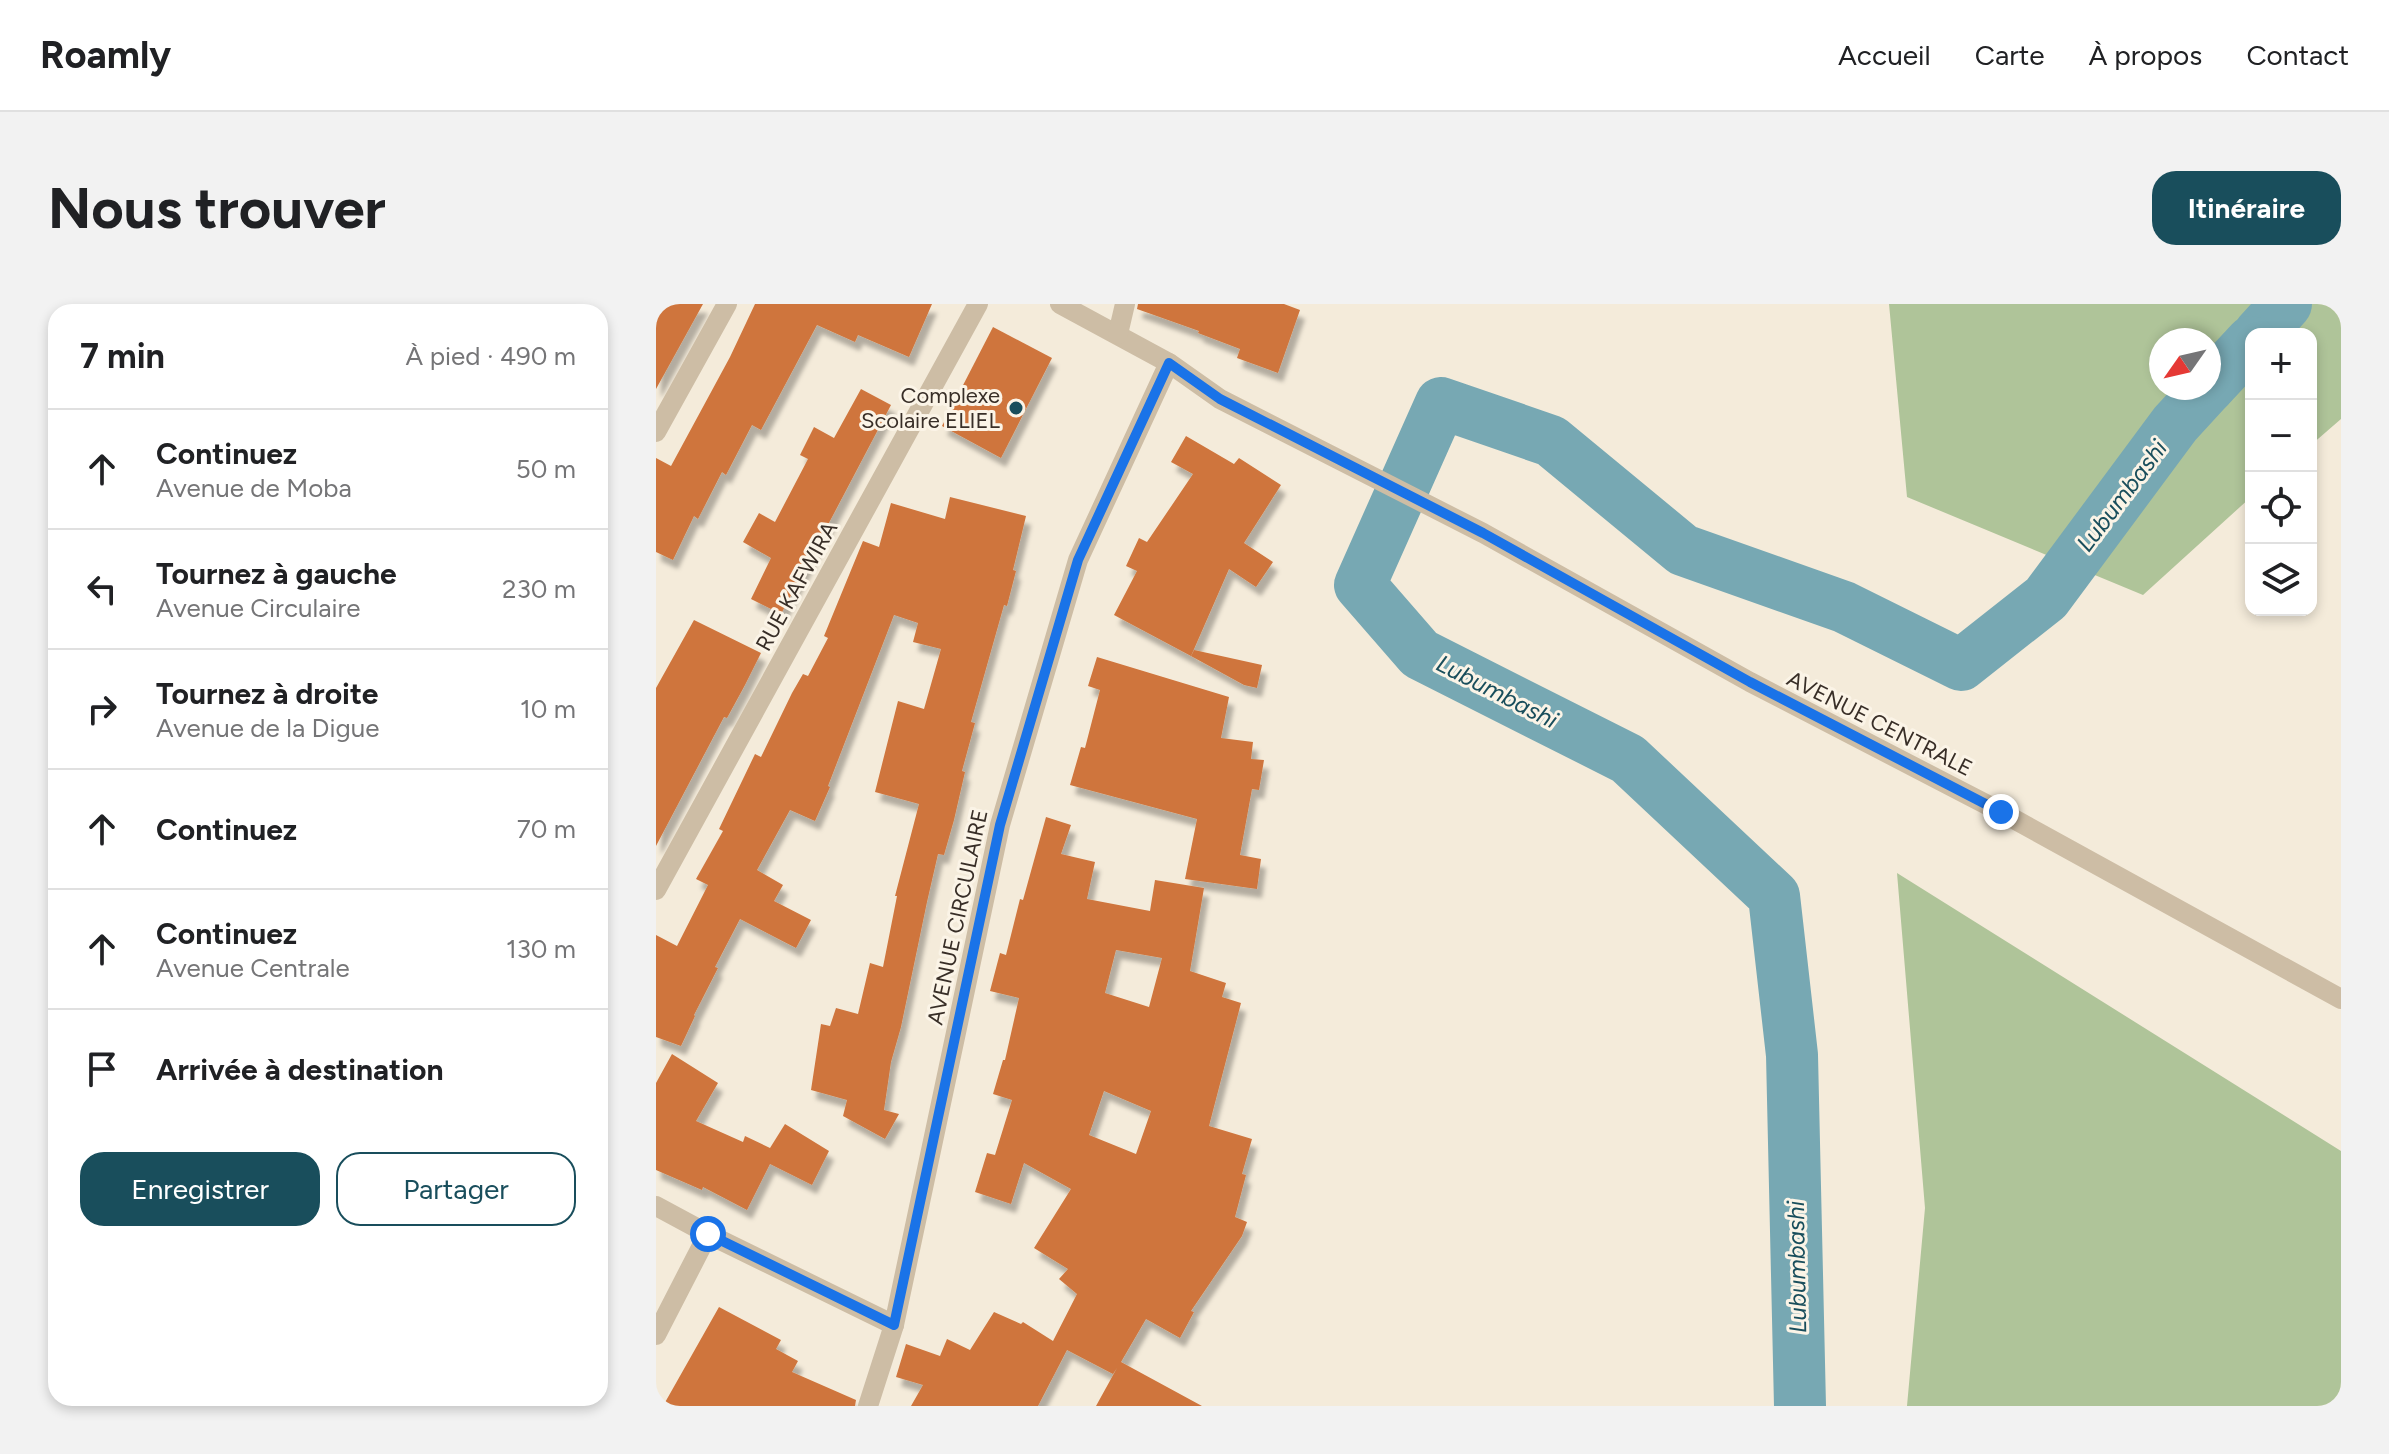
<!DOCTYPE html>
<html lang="fr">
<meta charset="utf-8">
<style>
body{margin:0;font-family:Figtree,sans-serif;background:#f2f2f2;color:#202124}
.controls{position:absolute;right:24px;top:24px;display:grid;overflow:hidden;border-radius:16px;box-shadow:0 4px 12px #0003}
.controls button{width:72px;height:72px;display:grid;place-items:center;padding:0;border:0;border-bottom:2px solid #e0e0e0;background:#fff;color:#202124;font:40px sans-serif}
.compass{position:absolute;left:1493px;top:24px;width:72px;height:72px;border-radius:50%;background:#fff;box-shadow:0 4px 12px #0003;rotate:236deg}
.stop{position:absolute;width:24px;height:24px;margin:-18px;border:6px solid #1a73e8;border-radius:50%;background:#fff}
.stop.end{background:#1a73e8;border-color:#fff;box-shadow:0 2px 8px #0008}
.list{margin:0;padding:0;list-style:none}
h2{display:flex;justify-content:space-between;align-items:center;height:104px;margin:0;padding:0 32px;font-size:34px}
h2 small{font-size:26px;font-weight:400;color:#757577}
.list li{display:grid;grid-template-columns:52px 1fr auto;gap:24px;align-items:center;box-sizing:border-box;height:120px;padding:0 32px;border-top:2px solid #e0e0e0}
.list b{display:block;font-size:30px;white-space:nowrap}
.list p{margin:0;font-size:26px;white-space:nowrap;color:#757577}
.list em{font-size:26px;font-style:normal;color:#757577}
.actions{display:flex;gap:16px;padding:24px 32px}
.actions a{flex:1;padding:18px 0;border:2px solid #194e5c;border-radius:24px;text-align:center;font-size:28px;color:#194e5c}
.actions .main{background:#194e5c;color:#fff}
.icon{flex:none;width:44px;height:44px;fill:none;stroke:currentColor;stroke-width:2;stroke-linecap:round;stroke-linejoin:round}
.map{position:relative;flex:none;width:1685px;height:1102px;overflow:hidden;border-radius:24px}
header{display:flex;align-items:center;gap:48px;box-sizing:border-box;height:112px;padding:0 40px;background:#fff;border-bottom:2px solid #e0e0e0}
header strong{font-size:38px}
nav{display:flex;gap:44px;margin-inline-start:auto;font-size:28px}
.intro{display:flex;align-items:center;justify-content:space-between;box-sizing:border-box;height:192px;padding:0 48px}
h1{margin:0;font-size:56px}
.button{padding:20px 36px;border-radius:24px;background:#194e5c;color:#fff;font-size:28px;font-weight:700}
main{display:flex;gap:48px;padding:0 48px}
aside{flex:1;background:#fff;border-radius:24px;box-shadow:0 4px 12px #0003}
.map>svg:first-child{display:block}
</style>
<header>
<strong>Roamly</strong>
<nav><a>Accueil</a><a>Carte</a><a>À propos</a><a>Contact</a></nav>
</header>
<div class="intro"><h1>Nous trouver</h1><a class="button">Itinéraire</a></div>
<main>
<aside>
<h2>7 min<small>À pied · 490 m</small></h2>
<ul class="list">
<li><svg class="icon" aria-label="ahead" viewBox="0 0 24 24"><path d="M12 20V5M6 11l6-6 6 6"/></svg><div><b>Continuez</b><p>Avenue de Moba</p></div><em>50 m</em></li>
<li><svg class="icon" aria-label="left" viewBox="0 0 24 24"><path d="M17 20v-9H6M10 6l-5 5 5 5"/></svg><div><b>Tournez à gauche</b><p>Avenue Circulaire</p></div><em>230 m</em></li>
<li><svg class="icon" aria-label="right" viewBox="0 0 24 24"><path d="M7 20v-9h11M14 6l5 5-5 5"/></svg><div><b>Tournez à droite</b><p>Avenue de la Digue</p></div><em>10 m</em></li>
<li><svg class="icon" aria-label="ahead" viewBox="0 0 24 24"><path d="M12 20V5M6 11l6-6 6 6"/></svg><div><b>Continuez</b></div><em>70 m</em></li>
<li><svg class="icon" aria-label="ahead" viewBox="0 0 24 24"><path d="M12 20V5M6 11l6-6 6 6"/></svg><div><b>Continuez</b><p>Avenue Centrale</p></div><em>130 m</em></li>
<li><svg class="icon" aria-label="arrive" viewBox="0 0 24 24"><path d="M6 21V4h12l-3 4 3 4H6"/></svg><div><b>Arrivée à destination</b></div></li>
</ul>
<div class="actions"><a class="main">Enregistrer</a><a>Partager</a></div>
</aside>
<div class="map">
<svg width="1685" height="1102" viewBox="0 0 1685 1102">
<defs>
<filter id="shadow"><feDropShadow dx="5" dy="9" stdDeviation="2" flood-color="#0004"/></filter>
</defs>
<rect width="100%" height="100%" fill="#f4ebda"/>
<g fill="#afc499" fill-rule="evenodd">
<path d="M1233 0H1685V115L1655 141V30H1595V193L1487 291 1251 193ZM1505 36H1553V84H1505Z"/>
<path d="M1241 569 1685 847V1102H1251L1269 904Z"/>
</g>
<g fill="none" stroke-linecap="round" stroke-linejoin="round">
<g stroke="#77a8b3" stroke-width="52">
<path d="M1603 30 1630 0"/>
<path d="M1553 83 1595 38"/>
<path d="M1144 1102 1136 751 1118 592 972 455 764 350 704 281 785 99 895 137 1027 246 1188 303 1305 361 1390 294 1519 120 1552 84"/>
</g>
</g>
<g fill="#cf753c" fill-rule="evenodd" filter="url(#shadow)">
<path d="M0 0H47L0 85Z"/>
<path d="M99 0H276L253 53 202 31 199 38 161 21 105 126 96 121 70 171 66 168 42 215 38 212 17 256 0 248V154L15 162 74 53Z"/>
<path d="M482 0H628L644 6 622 69 581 54 584 45 542 29 543 27 481 5Z"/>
<path d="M337 23 396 54 345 154 286 122Z"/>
<path d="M205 85 235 101 125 310 95 295 115 254 87 238 103 209 119 218 152 155 144 151 158 123 178 134Z"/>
<path d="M530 132 578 160 583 154 625 181 588 239 617 258 600 283 573 265 535 352 458 311 481 267 470 262 483 234 491 238 537 170 515 158Z"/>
<path d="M294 193 370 212 357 266 360 267 351 302 348 301 315 418 319 419 306 467 309 468 298 516 288 551 282 550 271 598 245 723 235 758 228 806 243 810 229 835 187 812 191 796 155 786 165 720 174 722 180 704 202 710 214 659 227 663 241 592H239L263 500 219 488 242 397 268 405 285 345 257 338 262 319 238 311 172 482 174 483 159 517 134 506 101 566 127 581 118 597 155 616 140 644 84 615 59 663 62 664 38 711 39 712 25 742 0 733V631L21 642 52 581 40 575 67 527 63 525 99 450 105 453 136 389 147 370 152 372 172 334 168 332 207 237 223 243 235 199 289 215Z"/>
<path d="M38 316 105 349 89 381 71 414 68 413 0 542V384Z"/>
<path d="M538 346 606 361 601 384 588 381 535 352Z"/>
<path d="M441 353 573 393 565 434 597 438 595 455 608 456 603 486 596 485 584 551 605 555 601 585 529 575 541 515 414 481 425 443 429 444 444 386 432 382Z"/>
<path d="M390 513 415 521 405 550 439 558 431 595 494 607 499 576 548 584 534 667 570 679 566 693 585 699 553 822 596 835 586 870 590 871 579 913 591 918 586 932 535 1007 538 1008 524 1034 490 1015 465 1058 546 1102H440L461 1064 457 1070 411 1046 382 1102H255L267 1081 240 1073 250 1040 284 1052 291 1035 314 1046 338 1008 365 1020 367 1018 397 1037 421 990 403 975 412 965 378 944 415 885 368 859 355 900 319 888 331 849 339 851 356 796 337 790 347 756H349L363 694 334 687 344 649 350 651 364 595 367 596ZM460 646 506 654 493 703 449 689ZM448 787 495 807 480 850 433 831Z"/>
<path d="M16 750 62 779 40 817 87 838 89 832 114 844 129 820 173 847 156 881 114 860 91 906 47 883 46 886 0 866V779Z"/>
<path d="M63 1003 125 1036 120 1045 142 1057 136 1068 200 1096 199 1102H7Z"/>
</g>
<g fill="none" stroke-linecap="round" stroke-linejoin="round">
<g stroke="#cdbda5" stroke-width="20">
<path d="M404 0 513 59 564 95 827 229 1094 378 1345 508 1685 695"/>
<path d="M462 30 469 0"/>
<path d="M0 128 71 0"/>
<path d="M0 586 322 0"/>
<path d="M0 902 52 930 238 1021"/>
<path d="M0 1031 52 930"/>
<path d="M212 1102 238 1021 344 521 422 256 513 59"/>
</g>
</g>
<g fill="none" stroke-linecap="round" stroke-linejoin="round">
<path stroke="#1a73e8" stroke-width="10" d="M52 930 238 1021 344 521 422 256 513 59 564 95 827 229 1094 378 1345 508"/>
</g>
<circle fill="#194e5c" stroke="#fbf4e7" stroke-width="3" cx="360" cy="104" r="8"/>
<g text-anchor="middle" stroke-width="6" stroke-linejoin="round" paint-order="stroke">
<g font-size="22" fill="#382e27" stroke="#fbf4e7" text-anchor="end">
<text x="344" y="99">Complexe<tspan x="344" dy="25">Scolaire ELIEL</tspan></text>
</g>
<g font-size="22" fill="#382e27" stroke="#fbf4e7">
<text transform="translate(140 282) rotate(-61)" y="8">RUE KAFWIRA</text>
<text transform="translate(1224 419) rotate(27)" y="8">AVENUE CENTRALE</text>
<text transform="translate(301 613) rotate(-78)" y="8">AVENUE CIRCULAIRE</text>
</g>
<g font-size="24" font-style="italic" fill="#194e5c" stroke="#fbf4e7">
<text transform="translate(1466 192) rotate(-53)" y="8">Lubumbashi</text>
<text transform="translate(841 388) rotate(27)" y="8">Lubumbashi</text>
<text transform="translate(1141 963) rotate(-91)" y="8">Lubumbashi</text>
</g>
</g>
</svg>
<div class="controls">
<button>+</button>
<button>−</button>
<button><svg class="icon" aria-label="locate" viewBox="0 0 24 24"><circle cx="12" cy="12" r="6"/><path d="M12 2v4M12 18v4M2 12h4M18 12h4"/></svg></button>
<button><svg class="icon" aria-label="layers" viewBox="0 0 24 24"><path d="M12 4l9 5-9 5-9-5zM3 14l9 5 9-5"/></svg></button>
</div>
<svg class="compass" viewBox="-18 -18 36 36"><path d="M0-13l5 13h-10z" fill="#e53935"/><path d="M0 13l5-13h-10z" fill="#757577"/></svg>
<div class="stop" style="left:52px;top:930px"></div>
<div class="stop end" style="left:1345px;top:508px"></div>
</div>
</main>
